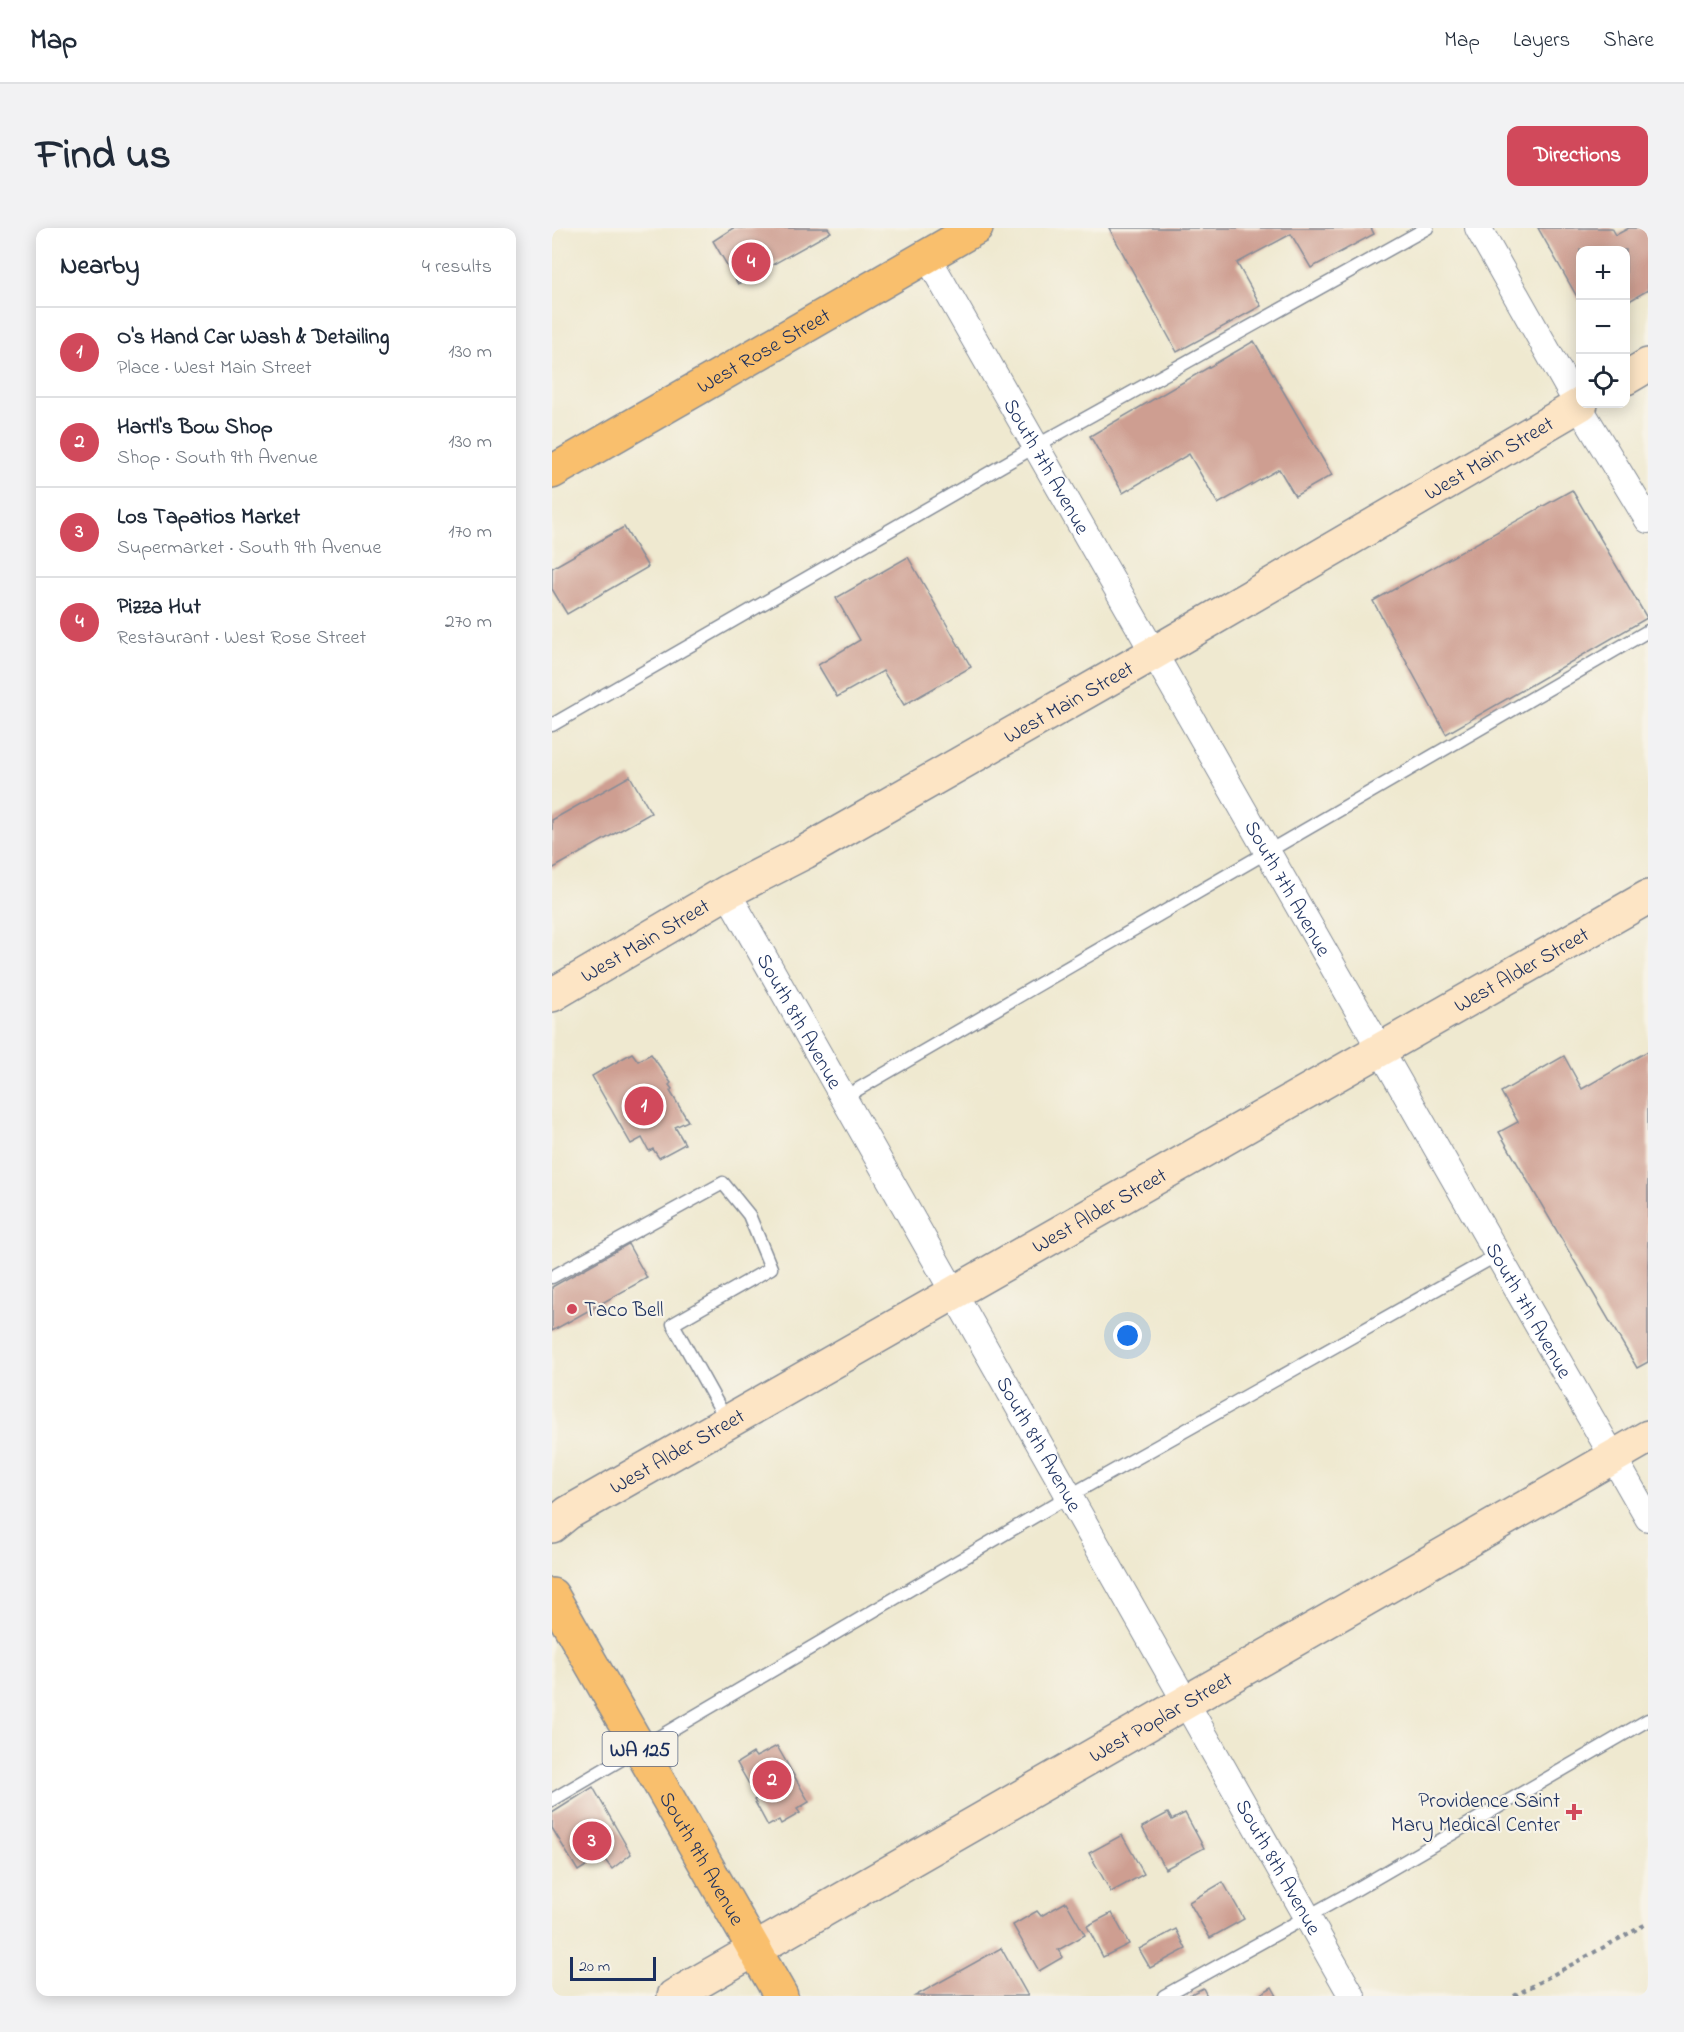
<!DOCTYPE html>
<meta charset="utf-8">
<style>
body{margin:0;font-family:"Indie Flower",sans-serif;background:#f2f2f3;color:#1f2937}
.controls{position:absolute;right:18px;top:18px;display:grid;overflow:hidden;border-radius:12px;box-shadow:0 3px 15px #0003}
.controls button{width:54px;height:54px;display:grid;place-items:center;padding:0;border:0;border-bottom:2px solid #e0e1e3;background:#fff;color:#1f2937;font:30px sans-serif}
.scale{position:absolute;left:18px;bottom:15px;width:86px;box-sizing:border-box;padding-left:6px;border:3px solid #1b2f5e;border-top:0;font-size:16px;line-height:21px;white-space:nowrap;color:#1b2f5e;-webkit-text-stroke:4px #f7f3e8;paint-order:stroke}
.you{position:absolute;left:576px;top:1108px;width:21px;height:21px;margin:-15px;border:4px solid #fff;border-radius:50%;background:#1a73e8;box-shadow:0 0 0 9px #1a73e833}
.badge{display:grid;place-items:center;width:39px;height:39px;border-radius:50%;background:#d1495b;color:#fff;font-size:20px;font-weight:700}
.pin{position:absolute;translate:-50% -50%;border:3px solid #fff;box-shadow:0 2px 6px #0006}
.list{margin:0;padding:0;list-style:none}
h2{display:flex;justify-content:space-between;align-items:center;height:78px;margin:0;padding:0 24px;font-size:26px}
h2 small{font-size:20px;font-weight:400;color:#747a83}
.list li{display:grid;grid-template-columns:39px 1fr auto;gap:18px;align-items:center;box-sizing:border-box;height:90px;padding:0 24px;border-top:2px solid #e0e1e3}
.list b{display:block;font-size:22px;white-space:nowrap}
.list p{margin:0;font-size:20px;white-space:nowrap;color:#747a83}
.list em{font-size:20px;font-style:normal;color:#747a83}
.icon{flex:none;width:33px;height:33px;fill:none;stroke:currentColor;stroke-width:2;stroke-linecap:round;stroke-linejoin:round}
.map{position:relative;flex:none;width:1096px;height:1768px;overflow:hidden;border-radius:12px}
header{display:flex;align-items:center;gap:36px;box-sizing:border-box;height:84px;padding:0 30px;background:#fff;border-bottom:2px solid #e0e1e3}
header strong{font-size:28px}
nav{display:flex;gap:33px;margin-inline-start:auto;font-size:21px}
.intro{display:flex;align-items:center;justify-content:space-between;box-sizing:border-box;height:144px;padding:0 36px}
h1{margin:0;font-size:42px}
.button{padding:15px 27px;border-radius:12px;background:#d1495b;color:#fff;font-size:21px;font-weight:700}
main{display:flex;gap:36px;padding:0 36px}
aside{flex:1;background:#fff;border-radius:12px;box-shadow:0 3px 15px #0003}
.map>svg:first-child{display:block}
</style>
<header>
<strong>Map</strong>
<nav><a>Map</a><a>Layers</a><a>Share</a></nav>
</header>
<div class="intro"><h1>Find us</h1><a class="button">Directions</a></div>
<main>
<aside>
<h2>Nearby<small>4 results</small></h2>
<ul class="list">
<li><span class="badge">1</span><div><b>O's Hand Car Wash &amp; Detailing</b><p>Place · West Main Street</p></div><em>130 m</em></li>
<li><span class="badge">2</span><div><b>Hartl's Bow Shop</b><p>Shop · South 9th Avenue</p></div><em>130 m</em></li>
<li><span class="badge">3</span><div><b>Los Tapatios Market</b><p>Supermarket · South 9th Avenue</p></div><em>170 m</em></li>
<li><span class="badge">4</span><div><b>Pizza Hut</b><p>Restaurant · West Rose Street</p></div><em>270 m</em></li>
</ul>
</aside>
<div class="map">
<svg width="1096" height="1768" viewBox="0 0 1096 1768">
<rect width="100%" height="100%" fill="#f7f3e8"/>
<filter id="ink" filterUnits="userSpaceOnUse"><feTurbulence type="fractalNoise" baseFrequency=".0167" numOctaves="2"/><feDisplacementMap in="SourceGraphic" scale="12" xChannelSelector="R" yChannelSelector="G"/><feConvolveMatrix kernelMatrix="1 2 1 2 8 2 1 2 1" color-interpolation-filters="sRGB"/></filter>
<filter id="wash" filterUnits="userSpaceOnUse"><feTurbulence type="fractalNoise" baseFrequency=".008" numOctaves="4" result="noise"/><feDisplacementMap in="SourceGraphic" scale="24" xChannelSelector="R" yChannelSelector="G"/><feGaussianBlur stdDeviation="1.35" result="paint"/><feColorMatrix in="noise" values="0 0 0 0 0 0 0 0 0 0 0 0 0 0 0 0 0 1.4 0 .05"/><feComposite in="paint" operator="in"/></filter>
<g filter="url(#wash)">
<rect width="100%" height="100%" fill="#efe9d0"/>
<g id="blocks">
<g fill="#ce9e91">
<path d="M181 0H276L279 4 186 56 161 13Z"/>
<path d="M557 0H819L822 6 759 40 739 6 685 35 709 78 625 124Z"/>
<path d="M986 0H1060L1064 7 1077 0H1096V62L1074 75V22H1028V74Z"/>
<path d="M702 113 780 247 743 268 727 241 666 276 637 226 571 265 538 208Z"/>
<path d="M1020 262 1095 390 894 506 821 373Z"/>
<path d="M72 299 96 339 15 386 0 361V340Z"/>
<path d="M356 329 419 439 352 477 331 443 285 469 266 437 308 412 284 370Z"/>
<path d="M78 548 99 585 0 641V592Z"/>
<path d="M1096 823V1134L1085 1140 947 904 966 894 949 864 1012 828 1030 861Z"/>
<path d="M80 825 86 833 99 826 119 855 117 857 120 861 118 863 136 893 123 899 133 916 107 930 101 921 97 923 90 910 79 916 40 848Z"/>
<path d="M76 1016 95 1050 0 1103V1059Z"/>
<path d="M225 1518 257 1574 245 1581 248 1585 229 1596 227 1592 216 1598 202 1572 205 1570 185 1535 201 1525 204 1529Z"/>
<path d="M41 1559 79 1626 60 1641 50 1628 26 1643 0 1600V1585Z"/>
<path d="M616 1585 620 1592 633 1585 652 1620 613 1641 590 1599Z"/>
<path d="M570 1607 592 1646 559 1664 537 1625Z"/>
<path d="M671 1654 692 1691 658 1710 637 1674Z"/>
<path d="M514 1674 533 1707 506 1722 511 1729 487 1743 461 1697 485 1683 489 1688Z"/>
<path d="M560 1685 577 1716 551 1729 535 1698Z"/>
<path d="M624 1701 634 1721 598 1740 587 1721Z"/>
<path d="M449 1720 476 1768H363Z"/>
<path d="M720 1759 725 1768H705Z"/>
<path d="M651 1760 655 1768H635Z"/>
</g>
</g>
</g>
<g filter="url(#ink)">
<use href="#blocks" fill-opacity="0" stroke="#858c97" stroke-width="1.5"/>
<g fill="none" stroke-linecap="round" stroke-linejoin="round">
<g stroke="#858c97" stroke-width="15">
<g id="service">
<path d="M0 497 484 218 875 0"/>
<path d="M291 870 1096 403"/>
<path d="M0 1049 171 955 197 987 219 1040 121 1096 175 1193"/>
<path d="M0 1572 517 1268 945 1027"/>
<path d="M612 1768 798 1665 1096 1492"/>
</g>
</g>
<g stroke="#858c97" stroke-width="28">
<g id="minor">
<path d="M926 0 1026 177 1096 292"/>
<path id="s1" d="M375 28 1096 1290"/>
<path id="s2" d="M175 664 800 1768"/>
</g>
</g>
<g stroke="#858c97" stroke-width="36">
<g id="secondary">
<path d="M1074 150 1096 137"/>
<path id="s3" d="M0 767 175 664 253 624 602 425 1029 176"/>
<path id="s4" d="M0 1298 16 1285 1096 669"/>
<path id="s5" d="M122 1768 1096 1209"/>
</g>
</g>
<g stroke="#858c97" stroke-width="36">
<g id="primary">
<path id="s6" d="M0 244 424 0"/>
<path id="s7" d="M0 1367 229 1768"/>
</g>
</g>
<path stroke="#858c97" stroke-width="4" stroke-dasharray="4.5 4.5" stroke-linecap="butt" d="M962 1768 1096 1695"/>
<use href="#service" stroke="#fff" stroke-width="12"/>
<use href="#minor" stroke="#fff" stroke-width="26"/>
<use href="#secondary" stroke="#fde5c5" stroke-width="33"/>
<use href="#primary" stroke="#f9bf6d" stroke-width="33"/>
</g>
</g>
<g fill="#d1495b" stroke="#f7f3e8" stroke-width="2">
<circle cx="20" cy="1081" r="6"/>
<path d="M1019 1575h6v6h6v6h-6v6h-6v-6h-6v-6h6z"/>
</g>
<g text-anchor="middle" stroke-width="4.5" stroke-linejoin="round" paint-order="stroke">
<rect fill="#f7f3e8" stroke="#5d6a87" stroke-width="1.5" x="50.5" y="1504" width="75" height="34" rx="4.5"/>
<g font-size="20" font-weight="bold" fill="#1b2f5e">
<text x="88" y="1528">WA 125</text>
</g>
<g font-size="21" fill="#1b2f5e" stroke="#f7f3e8">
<text dy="7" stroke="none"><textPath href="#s6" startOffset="244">West Rose Street</textPath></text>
<text dy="7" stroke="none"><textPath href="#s3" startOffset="1080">West Main Street</textPath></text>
<text dy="7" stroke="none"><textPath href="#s1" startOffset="242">South 7th Avenue</textPath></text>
<text dy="7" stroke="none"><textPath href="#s3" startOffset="594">West Main Street</textPath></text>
<text dy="7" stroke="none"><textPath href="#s1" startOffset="728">South 7th Avenue</textPath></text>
<text dy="7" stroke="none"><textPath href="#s3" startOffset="108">West Main Street</textPath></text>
<text dy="7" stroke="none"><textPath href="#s4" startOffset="1118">West Alder Street</textPath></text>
<text dy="7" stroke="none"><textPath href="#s2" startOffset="148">South 8th Avenue</textPath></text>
<text dy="7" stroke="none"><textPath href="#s4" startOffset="632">West Alder Street</textPath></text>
<text dy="7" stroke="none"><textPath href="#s1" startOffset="1214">South 7th Avenue</textPath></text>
<text dy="7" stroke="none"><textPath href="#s2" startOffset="634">South 8th Avenue</textPath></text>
<text dy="7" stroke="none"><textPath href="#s4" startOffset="146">West Alder Street</textPath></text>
<text dy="7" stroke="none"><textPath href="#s5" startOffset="561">West Poplar Street</textPath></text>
<text dy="7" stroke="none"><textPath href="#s7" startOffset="303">South 9th Avenue</textPath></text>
<text dy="7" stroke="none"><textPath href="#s2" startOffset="1120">South 8th Avenue</textPath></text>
</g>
<g font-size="21" fill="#1b2f5e" stroke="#f7f3e8" text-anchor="start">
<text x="32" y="1088">Taco Bell</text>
<text x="1008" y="1579" text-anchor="end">Providence Saint<tspan x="1008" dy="24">Mary Medical Center</tspan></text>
</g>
</g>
</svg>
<div class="controls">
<button>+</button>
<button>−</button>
<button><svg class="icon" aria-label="locate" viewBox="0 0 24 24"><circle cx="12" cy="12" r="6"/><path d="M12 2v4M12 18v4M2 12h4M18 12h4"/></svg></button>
</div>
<div class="scale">20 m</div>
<div class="you"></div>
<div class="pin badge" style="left:92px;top:878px">1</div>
<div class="pin badge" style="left:220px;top:1552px">2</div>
<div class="pin badge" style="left:40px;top:1613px">3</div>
<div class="pin badge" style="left:199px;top:34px">4</div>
</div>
</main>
